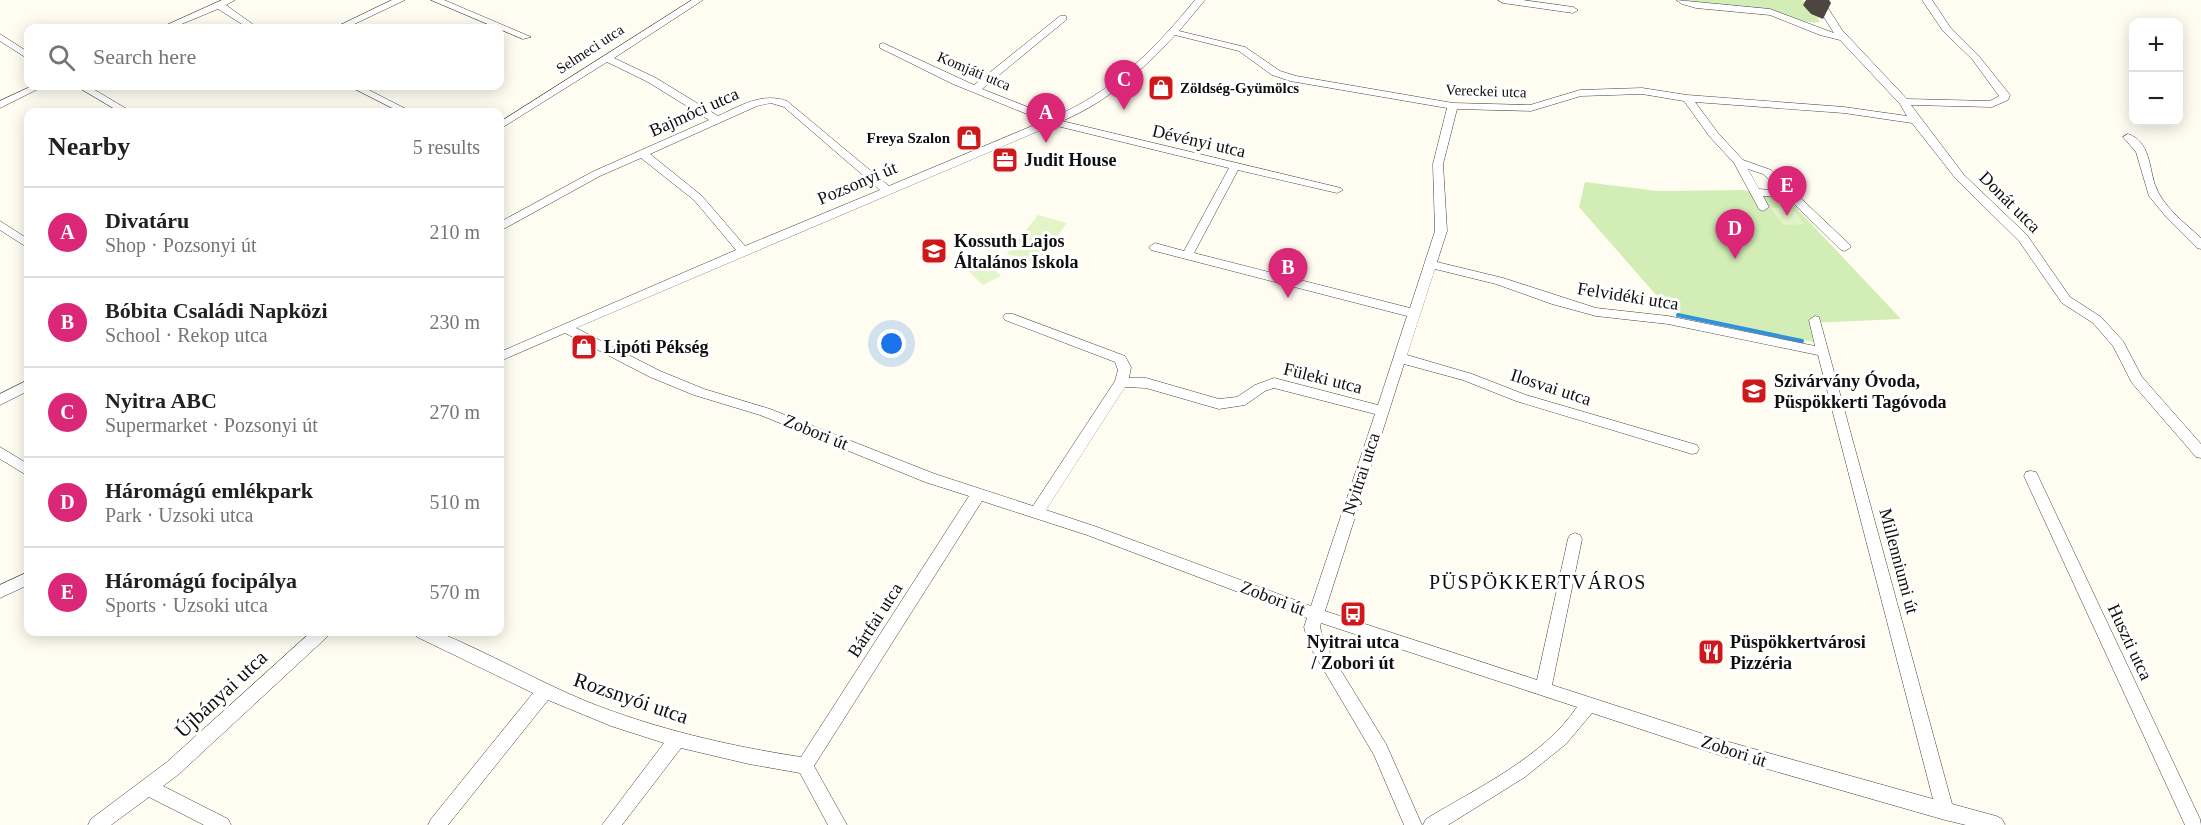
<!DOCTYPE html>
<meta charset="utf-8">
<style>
body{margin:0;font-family:"Times New Roman",serif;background:#f6f6f6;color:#202124}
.controls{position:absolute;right:18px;top:18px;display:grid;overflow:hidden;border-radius:12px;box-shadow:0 3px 15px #0003}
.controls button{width:54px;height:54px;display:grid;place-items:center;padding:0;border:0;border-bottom:2px solid #e0e0e0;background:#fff;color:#202124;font:30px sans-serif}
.you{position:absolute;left:892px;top:344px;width:21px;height:21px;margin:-15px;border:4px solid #fff;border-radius:50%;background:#1a73e8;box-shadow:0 0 0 9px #1a73e833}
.badge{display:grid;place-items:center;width:39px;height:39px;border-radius:50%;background:#db2777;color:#fff;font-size:20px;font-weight:700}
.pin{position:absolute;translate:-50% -50px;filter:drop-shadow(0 2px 3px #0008)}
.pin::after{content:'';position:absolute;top:32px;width:21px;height:18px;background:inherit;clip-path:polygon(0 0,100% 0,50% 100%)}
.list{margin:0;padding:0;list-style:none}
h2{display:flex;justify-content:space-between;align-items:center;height:78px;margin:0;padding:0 24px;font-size:26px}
h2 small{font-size:20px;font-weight:400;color:#757577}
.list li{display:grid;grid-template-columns:39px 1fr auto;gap:18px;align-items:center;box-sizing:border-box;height:90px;padding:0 24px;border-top:2px solid #e0e0e0}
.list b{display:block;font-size:22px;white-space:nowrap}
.list p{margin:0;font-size:20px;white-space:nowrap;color:#757577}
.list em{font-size:20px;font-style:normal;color:#757577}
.icon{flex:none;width:33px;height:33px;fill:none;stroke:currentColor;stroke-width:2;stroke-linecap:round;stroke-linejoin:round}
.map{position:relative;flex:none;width:2201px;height:825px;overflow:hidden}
.search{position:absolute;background:#fff;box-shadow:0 3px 15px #0003;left:24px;top:24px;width:480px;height:66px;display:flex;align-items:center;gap:15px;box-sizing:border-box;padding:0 21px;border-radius:12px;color:#757577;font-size:22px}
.panel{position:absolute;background:#fff;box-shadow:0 3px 15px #0003;left:24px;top:108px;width:480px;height:528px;border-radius:12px}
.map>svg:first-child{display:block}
</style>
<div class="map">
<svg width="2201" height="825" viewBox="0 0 2201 825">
<rect width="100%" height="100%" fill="#fffdf1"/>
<g fill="#d2eeb6">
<path d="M1685 0H1801L1804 1 1811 14 1817 17 1820 22C1806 26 1784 13 1770 10 1742 3 1711 10 1685 0Z"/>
<path d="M1585 182 1657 191 1743 190 1787 198 1901 319 1810 323 1813 342 1671 312 1579 207Z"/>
</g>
<g fill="#e4f4c9">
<path d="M1791 207 1804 224 1783 225 1771 208Z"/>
<path d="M1038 215 1067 223 1037 263 1007 254Z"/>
<path d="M980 257 1001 276 983 285 963 266Z"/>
</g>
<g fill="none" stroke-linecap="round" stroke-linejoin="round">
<path stroke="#3092da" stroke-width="4" d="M1678 315 1802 341"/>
<g stroke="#424242" stroke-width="1">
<g id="minor">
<path d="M222 0H235L226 5 258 28H248L218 9 172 28H160Z"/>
<path d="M392 0H405L346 28H334Z"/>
<path d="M431 0H444L531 37 523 39Z"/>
<path d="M692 0H703L614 58 656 78 718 116C740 106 762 92 787 101L889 186 1044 121 953 84 880 48V44L883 43 974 85 1060 16H1066V20L982 89 1053 117C1112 93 1155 49 1195 0H1205L1179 31 1245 47 1280 71 1296 76 1453 103 1530 105 1580 90 1642 88 1687 95 1844 107 1907 116 1900 104 1840 40 1820 35 1770 15 1696 8 1682 4 1676 0 1770 9 1834 33 1813 0H1823L1842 30 1907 99 1990 101 1999 96 1972 59 1943 31 1922 0H1932L1950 27 1978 55 2010 95 2008 100 1992 107 1911 105 1964 175 2027 235 2070 297 2101 317 2123 341 2142 377 2201 444V458L2196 457 2132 383 2113 346 2093 323 2062 303 2019 241 1956 179 1912 123 1844 113 1695 102 1718 133 1743 160 1771 170 1849 244 1851 247 1845 251 1841 250 1788 198 1763 196 1769 207 1763 211 1759 209 1734 163 1710 137 1684 101 1642 94 1581 96 1531 111 1457 109 1443 164 1447 231 1437 262 1503 278 1596 308 1668 316 1815 346 1809 320 1815 316 1819 317 1952 804 1996 816 2002 819 2005 825H1966L1945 820 1722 756 1592 713 1566 744 1525 777 1448 825H1423L1426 819C1475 789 1544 757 1577 707L1321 623 1320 627 1324 643 1386 744 1422 825H1404L1374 755 1309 645 1304 627 1307 618 1087 535 982 501 814 766 847 825H828L800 773 749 764 681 748 622 825H602L664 743 611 726 548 700 448 825H428L431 819 533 693 417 637 415 632H438C489 653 537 681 588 702 656 729 729 746 801 757L969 496 925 482 760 415 694 395 650 377 565 333 500 361V352L736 250 694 200 641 158 600 176 500 231V222L592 172 709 120 648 82 607 62 500 129V122ZM1175 35 1239 51 1272 75 1290 81 1447 108 1433 164 1435 231 1410 308 1194 253 1238 170 1337 193 1343 190 1341 188 1062 121C1107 102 1142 71 1175 35ZM771 103 784 107 880 190 745 246 702 196 650 154 757 106ZM1053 125 1229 168 1184 251 1155 243 1149 247 1151 250 1407 316 1378 405 1274 378 1255 385 1237 397 1219 399 1146 378H1129L1131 367 1125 356 1013 314H1005L1003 317 1005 320 1115 362 1118 370 1115 381 1033 506 935 474 770 409 704 389 660 371 576 328ZM1748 169 1763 174 1780 191 1759 189ZM1435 269 1496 284 1552 304 1596 316 1668 324 1818 355 1933 799 1722 740 1552 685 1582 539 1580 535 1575 533 1570 535 1568 539 1537 680 1325 611 1404 364 1463 380 1516 401 1692 454 1697 453 1699 449 1697 445 1526 395 1472 374 1407 355ZM1125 387 1146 388 1219 409 1245 405 1265 391 1274 388 1375 414 1311 606 1097 527 1046 510Z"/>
<path d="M1498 0H1523L1573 7 1578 10 1573 13 1503 3Z"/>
<path d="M0 34 28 52V59L0 41Z"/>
<path d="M32 86H44L0 108V101Z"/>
<path d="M76 86H88L132 112H120Z"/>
<path d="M349 86H361L412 112H400Z"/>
<path d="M2128 134C2150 141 2149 167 2155 185 2163 207 2185 223 2201 238V249L2197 248 2167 218 2149 196 2136 152 2123 137Z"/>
<path d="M0 221 28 239V248L0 230Z"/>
<path d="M28 380V391L0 405V394Z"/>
<path d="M0 447 28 464V476L0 459Z"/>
<path d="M2031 471 2036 472 2038 476 2200 819 2201 825H2185L2024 476 2026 472Z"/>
<path d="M28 572V585L0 598V585Z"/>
<path d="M311 632H329L327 637 179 774 163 786 228 819 231 825H204L149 797 111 825H88L91 819 167 762Z"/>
</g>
</g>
<use href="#minor" fill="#fff" fill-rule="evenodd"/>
</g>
<path fill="#4d4540" d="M1806 0H1829L1831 3 1823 19 1811 14 1803 5Z"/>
<defs>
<g id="shop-square" transform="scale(1.35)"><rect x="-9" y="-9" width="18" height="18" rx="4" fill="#ce181c" stroke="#fff"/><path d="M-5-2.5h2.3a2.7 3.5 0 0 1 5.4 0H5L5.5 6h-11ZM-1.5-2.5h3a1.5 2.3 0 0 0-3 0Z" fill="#fff"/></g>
<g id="office-square" transform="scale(1.35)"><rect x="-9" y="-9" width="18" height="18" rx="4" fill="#ce181c" stroke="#fff"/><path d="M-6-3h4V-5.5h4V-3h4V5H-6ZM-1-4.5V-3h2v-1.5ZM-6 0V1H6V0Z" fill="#fff"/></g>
<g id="school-square" transform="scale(1.35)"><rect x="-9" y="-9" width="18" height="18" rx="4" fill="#ce181c" stroke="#fff"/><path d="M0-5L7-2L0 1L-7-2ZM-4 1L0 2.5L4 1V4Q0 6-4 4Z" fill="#fff"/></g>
<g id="bus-square" transform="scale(1.35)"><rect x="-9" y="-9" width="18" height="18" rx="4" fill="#ce181c" stroke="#fff"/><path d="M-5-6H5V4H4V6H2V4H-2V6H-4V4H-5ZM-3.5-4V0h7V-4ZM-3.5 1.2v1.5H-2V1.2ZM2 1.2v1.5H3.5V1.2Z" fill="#fff"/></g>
<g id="restaurant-square" transform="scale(1.35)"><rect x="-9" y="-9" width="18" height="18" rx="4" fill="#ce181c" stroke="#fff"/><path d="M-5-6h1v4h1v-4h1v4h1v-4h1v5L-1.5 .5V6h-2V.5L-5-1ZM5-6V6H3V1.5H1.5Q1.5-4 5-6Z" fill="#fff"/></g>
</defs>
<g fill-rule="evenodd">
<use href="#shop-square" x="1161" y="88"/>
<use href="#shop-square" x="969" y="138"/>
<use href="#office-square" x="1005" y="160"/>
<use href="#school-square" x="934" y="251"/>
<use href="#shop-square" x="584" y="347"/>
<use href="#school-square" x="1754" y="391"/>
<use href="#bus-square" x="1353" y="614"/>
<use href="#restaurant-square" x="1711" y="652"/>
</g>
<g text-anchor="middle" stroke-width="6" stroke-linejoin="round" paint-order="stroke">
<g font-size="15" fill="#0f0f0f" stroke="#fff">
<text transform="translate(590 49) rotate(-33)" y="5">Selmeci utca</text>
<text transform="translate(974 71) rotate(23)" y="5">Komjáti utca</text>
<text transform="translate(1486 91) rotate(2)" y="5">Vereckei utca</text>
</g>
<g font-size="15" font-weight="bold" fill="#0f0f0f" stroke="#fff" text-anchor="start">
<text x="1180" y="93">Zöldség-Gyümölcs</text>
<text x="950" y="143" text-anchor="end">Freya Szalon</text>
</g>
<g font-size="18" fill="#0f0f0f" stroke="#fff">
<text transform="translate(694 112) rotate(-24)" y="6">Bajmóci utca</text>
<text transform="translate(1199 141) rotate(13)" y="6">Dévényi utca</text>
<text transform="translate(857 183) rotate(-23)" y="6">Pozsonyi út</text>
<text transform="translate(2010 202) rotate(45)" y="6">Donát utca</text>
<text transform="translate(1628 296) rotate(9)" y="6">Felvidéki utca</text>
<text transform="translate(1323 378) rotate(14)" y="6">Füleki utca</text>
<text transform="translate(1551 387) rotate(18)" y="6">Ilosvai utca</text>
<text transform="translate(816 432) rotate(22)" y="6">Zobori út</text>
<text transform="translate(1361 474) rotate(-72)" y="6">Nyitrai utca</text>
<text transform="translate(1899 561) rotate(75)" y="6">Millenniumi út</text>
<text transform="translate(1273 598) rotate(21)" y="6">Zobori út</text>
<text transform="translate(875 620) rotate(-57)" y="6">Bártfai utca</text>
<text transform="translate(2130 642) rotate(65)" y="6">Huszti utca</text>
<text transform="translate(1734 751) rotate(18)" y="6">Zobori út</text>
</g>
<g font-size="18" font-weight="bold" fill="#0f0f0f" stroke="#fff" text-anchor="start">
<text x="1024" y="166">Judit House</text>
<text x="954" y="247">Kossuth Lajos<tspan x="954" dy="21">Általános Iskola</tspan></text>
<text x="604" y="353">Lipóti Pékség</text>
<text x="1774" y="387">Szivárvány Óvoda,<tspan x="1774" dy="21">Püspökkerti Tagóvoda</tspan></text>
<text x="1353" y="648" text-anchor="middle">Nyitrai utca<tspan x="1353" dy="21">/ Zobori út</tspan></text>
<text x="1730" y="648">Püspökkertvárosi<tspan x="1730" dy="21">Pizzéria</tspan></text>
</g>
<g font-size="20" letter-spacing="1.5" fill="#0f0f0f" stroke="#fff">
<text x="1538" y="589">PÜSPÖKKERTVÁROS</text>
</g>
<g font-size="21" fill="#0f0f0f" stroke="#fff">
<text transform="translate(221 694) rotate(-43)" y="7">Újbányai utca</text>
<text transform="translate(631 698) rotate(19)" y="7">Rozsnyói utca</text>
</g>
</g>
</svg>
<div class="controls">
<button>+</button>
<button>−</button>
</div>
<div class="you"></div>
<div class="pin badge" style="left:1046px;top:143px">A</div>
<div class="pin badge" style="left:1288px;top:298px">B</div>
<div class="pin badge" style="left:1124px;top:110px">C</div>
<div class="pin badge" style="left:1735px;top:259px">D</div>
<div class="pin badge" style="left:1787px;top:216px">E</div>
<div class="search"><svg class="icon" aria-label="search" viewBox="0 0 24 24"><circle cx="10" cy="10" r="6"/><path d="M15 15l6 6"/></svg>Search here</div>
<section class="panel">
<h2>Nearby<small>5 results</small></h2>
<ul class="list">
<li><span class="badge">A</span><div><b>Divatáru</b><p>Shop · Pozsonyi út</p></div><em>210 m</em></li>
<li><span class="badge">B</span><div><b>Bóbita Családi Napközi</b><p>School · Rekop utca</p></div><em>230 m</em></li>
<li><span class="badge">C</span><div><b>Nyitra ABC</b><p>Supermarket · Pozsonyi út</p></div><em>270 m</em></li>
<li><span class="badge">D</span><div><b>Háromágú emlékpark</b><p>Park · Uzsoki utca</p></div><em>510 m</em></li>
<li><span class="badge">E</span><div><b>Háromágú focipálya</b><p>Sports · Uzsoki utca</p></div><em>570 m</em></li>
</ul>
</section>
</div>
